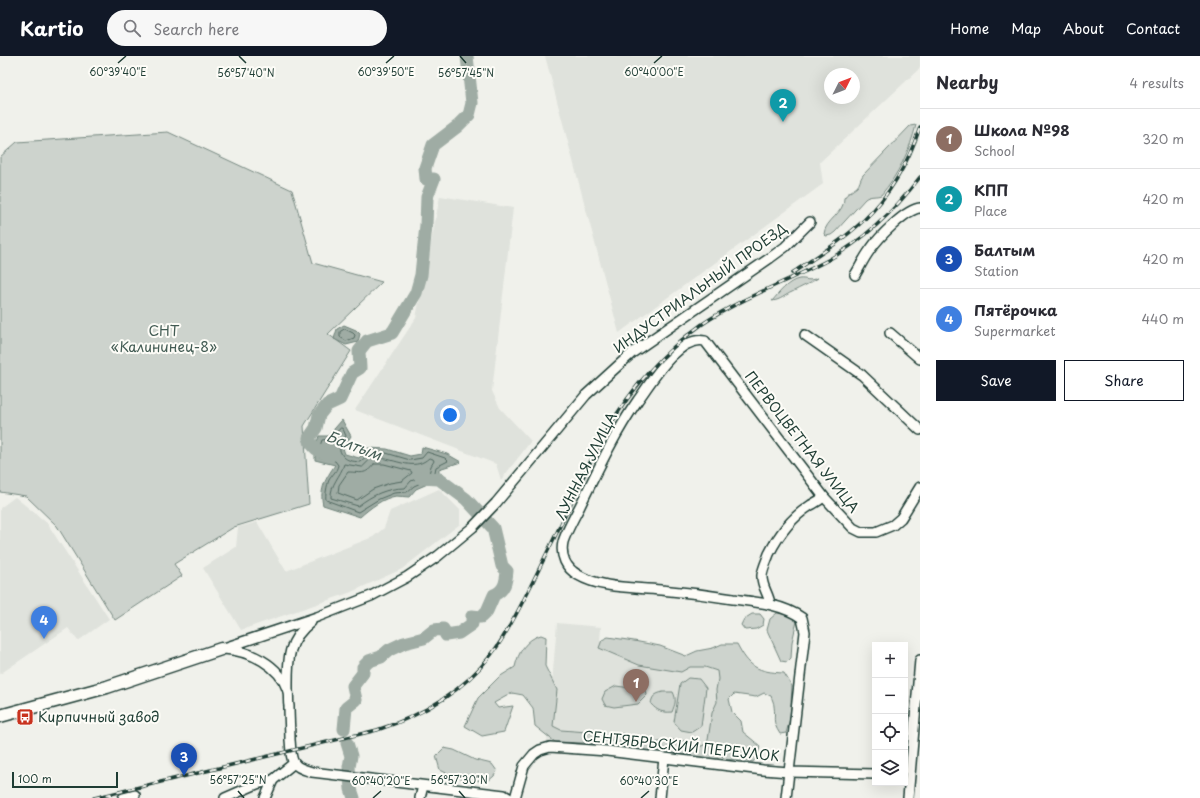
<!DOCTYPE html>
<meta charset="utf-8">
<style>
body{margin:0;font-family:"Playpen Sans",sans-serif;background:#f7f7f7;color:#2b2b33}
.controls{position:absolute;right:12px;bottom:12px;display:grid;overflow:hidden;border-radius:0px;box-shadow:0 4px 16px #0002}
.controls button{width:36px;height:36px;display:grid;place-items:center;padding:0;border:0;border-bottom:1px solid #e1e1e2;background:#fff;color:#2b2b33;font:20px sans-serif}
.compass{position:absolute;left:824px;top:12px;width:36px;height:36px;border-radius:50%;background:#fff;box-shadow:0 4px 16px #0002;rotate:48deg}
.scale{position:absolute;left:12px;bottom:10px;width:106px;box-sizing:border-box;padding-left:4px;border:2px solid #1f3d34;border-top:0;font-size:11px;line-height:14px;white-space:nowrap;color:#1f3d34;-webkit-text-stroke:3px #fdfcf7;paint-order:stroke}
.you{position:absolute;left:450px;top:359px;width:14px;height:14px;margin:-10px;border:3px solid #fff;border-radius:50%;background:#1a73e8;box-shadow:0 0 0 6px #1a73e833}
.badge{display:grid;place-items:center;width:26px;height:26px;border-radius:50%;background:#111827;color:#fff;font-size:13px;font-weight:700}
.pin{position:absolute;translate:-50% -33px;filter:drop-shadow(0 1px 2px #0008)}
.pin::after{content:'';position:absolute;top:21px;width:14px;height:12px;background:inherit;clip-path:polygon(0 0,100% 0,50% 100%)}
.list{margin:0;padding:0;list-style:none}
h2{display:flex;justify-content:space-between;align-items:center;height:52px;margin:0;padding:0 16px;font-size:17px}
h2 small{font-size:13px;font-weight:400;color:#7c7c81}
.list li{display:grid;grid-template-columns:26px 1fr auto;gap:12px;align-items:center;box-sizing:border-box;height:60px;padding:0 16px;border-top:1px solid #e1e1e2}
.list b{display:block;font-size:15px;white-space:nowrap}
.list p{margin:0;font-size:13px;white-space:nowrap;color:#7c7c81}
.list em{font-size:13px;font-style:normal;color:#7c7c81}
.actions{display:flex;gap:8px;padding:12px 16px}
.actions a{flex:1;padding:9px 0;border:1px solid #111827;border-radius:0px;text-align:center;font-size:14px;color:#111827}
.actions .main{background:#111827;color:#fff}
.icon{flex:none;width:22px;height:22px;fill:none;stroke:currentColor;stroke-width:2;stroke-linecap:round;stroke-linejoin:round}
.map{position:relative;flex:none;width:920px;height:742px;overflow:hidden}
header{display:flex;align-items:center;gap:24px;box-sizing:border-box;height:56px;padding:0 20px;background:#111827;color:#fff}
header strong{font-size:19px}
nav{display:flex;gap:22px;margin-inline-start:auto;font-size:14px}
.search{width:280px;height:36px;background:#f7f7f7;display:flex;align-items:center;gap:10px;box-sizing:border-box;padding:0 14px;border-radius:22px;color:#7c7c81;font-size:15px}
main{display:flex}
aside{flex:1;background:#fff}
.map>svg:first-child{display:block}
</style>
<header>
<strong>Kartio</strong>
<div class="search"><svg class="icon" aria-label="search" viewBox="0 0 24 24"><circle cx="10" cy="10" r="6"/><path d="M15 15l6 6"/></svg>Search here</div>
<nav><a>Home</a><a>Map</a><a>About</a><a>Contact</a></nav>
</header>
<main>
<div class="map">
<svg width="920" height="742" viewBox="0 0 920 742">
<rect width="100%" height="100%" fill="#f0f1eb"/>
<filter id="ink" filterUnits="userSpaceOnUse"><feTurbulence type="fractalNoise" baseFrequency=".025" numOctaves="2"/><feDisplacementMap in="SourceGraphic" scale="8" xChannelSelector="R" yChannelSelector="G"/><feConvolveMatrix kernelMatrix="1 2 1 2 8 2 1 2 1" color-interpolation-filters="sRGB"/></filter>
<g filter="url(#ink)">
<g fill="#dfe2dc" fill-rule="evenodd">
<path d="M545 0H920V12L820 106 823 128 619 277ZM830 18H854V42H830Z"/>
<path d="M440 140 513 152 492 335 500 352 531 385 501 424 496 408 355 354 416 262Z"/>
<path d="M439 433 460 454V468L402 513 349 537 241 574 203 512 236 491 238 471 257 466 286 515 373 481 384 472 390 455Z"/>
<path d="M15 441 47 467 109 563 78 585 68 572 0 618V452Z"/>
<path d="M557 567 601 571 600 585 726 606 716 699 607 686 547 687Z"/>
</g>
<g fill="#cdd3cd" stroke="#768880">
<path d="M916 69C910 94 898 119 881 139 876 141 870 139 865 143L835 176 831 179 826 180 824 178C825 164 845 157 844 142 847 137 852 135 857 131 860 128 860 123 863 119L910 70Z"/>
<path d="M168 76 292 134 313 207 382 226 328 278 351 295 304 370 309 448 234 471 174 508 182 520 115 564 57 470 26 440 0 436V101L17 86Z"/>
<path d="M818 222C809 228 801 231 792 236 785 239 781 244 772 245 779 237 788 225 799 223 807 222 807 226 818 222Z"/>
<path d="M777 557 786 558 797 565 792 586 791 602 787 606 781 605 767 574 770 563Z"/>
<path d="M752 558H760L764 563 763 569 756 573 745 574 741 569 744 563Z"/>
<path d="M541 579 546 581 545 610 557 634 553 670 561 674 601 677 607 682 602 689 586 687 555 686 535 670 533 652 523 639 512 637 494 647 498 652 513 650 504 676 482 680 465 670 478 642 499 621 515 611C518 597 526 583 541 579Z"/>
<path d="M608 581 634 585 660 590 686 600 697 595 713 592 722 588H737C749 611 757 616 784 617L792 630 790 663 786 677 780 678C771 664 776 663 774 650 774 647 772 643 771 640L764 637 756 641 734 638 729 643 732 656 741 665 743 676 760 690 758 699 753 706 737 703 725 704 722 700 717 703 639 694 616 690 611 685V680L616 677 624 678 653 687 671 684 683 685 691 686 699 691 704 689 708 684 712 657 717 646 716 634 718 623 717 615 705 611H690L681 616 639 609 599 592 602 584Z"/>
<path d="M688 622 699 623 706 632 701 670 692 676 681 674 674 666 680 628Z"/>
<path d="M616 630 646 634 647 639 638 648 614 651 605 649 602 643 605 636Z"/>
<path d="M663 636H673C677 644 675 648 672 656 663 657 657 655 651 648 652 640 655 638 663 636Z"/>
<path d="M444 692 454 694 475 704 492 708 497 715 494 720 487 726 455 721 440 714 436 700Z"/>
</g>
<g fill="#9faca4" stroke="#6c8077">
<path d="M344 269 356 274 360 278 358 286 346 289 334 283 337 273Z"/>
<path d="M342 364 351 380 343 392 345 398 359 402 368 392 387 393 410 400 421 398 422 391 447 398 461 406 439 413V423L416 433 409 441C405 441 400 440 396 440 383 442 370 452 360 461L323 449C319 433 326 422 335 409L315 404V392L319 380H328Z"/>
</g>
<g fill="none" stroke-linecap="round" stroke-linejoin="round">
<g stroke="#526961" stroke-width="1">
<path d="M345 273 353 277 355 279 354 282 346 285 340 281V276Z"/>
<path d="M341 372 343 373 346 380 339 391C342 404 349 405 360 406L371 396 386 397 410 404 422 402 427 396 445 402 448 405 436 411 434 421 414 430 407 436 394 437 379 443 358 456 326 444C325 439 327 429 329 424 332 419 337 415 338 409L335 405 319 401V393L322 384 330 383Z"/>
<path d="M373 401C377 402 382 402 386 403 401 406 416 414 429 402L433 403 434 405 431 410 429 418 411 425 405 432C387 432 372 439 358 450L331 442C330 428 341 420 344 408L362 411Z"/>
<path d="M374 408H384L411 415 412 417 402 425 390 427 373 433 357 444 338 437 339 429 348 416C361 416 365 420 374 408Z"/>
</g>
<g stroke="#9faca4" stroke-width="13">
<path d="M331 399C320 395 313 394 309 382L316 372 319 359 327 349 340 343 352 317 360 312 359 295 367 285 392 277 416 237 421 219 426 169 427 141 434 123H426L425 112 433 89 458 70 469 59 472 47 467 0"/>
<path d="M344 673 346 652 356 644 353 630 363 617V611L369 605 381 601 389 594 404 587 424 582 434 574 443 573 446 579 459 577 472 568V560L481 561 487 555 494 539C505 534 506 526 507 515L502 510 493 472 466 443 439 423 421 422"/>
<path d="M347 687 351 700 349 711 351 733 354 742"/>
</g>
<g stroke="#1f3d34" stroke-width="12">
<g id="minor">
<path d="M855 219C860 211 864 202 870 194 878 182 906 153 920 152"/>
<path d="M890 277 920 303"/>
<path d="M805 279 862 319 920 374"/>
<path d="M770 548C769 538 761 530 762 519 763 512 767 504 769 498 779 478 792 461 811 449 816 446 820 444 824 441"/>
<path d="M221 593 317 561 371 540 407 521 438 500 473 471 496 447 586 339 632 297 770 202 785 191 810 166"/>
<path d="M224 593C250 595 279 608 288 635 289 640 288 646 289 650 289 662 290 673 290 684 291 691 290 703 295 708 299 713 306 714 312 716L504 739 509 742"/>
<path d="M288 635C288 606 286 585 311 566"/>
<path d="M123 742 135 739"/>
<path d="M225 742 257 728 273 724"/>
<path d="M265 742 273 724 294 707"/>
<path d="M420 742 423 730"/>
<path d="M515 742 524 710 534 698 540 694 550 691 607 695 763 714 789 716 875 718"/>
<path d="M660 742 664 702"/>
<path d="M786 742 805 576 802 562C782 548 756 546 733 543 709 539 685 536 661 534 634 531 602 533 578 519 566 512 560 500 563 486 566 476 575 460 580 450 598 413 615 377 638 344 652 325 679 279 705 285L824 441 853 472 861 476H876L893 469 901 462 920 431"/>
<path d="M908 742 920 604"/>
</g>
</g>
<g stroke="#1f3d34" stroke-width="15">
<path id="major" d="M0 660 107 631 221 593"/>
</g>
<use href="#minor" stroke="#fdfcf7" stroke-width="9"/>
<use href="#major" stroke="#fdfcf7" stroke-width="12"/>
<g stroke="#1f3d34" stroke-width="3.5">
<g id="rail">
<path d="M792 217C816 201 842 185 864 164 890 139 909 105 920 71"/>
<path d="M94 742 377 674C421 660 462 636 491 599 503 584 512 566 521 549 539 514 556 478 573 443 584 420 594 396 607 374 631 333 662 297 701 269 740 242 787 226 828 204 864 184 896 153 920 121"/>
</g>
</g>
<use href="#rail" stroke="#fdfcf7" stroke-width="2" stroke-dasharray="6" stroke-linecap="butt"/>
</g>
</g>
<path fill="none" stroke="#1f3d34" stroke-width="1.5" d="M239 0 246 7M460 0 466 7M118 7 126 0M386 7 394 0M654 7 662 0M238 735 244 742M459 735 465 742M373 742 381 735M641 742 649 735"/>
<defs>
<g id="bus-square" transform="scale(0.9)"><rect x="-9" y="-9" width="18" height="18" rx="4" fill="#c8321e" stroke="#fdfcf7"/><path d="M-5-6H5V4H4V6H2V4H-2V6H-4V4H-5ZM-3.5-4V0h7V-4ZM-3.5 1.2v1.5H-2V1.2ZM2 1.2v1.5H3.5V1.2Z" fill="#fff"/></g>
</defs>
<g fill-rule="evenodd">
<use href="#bus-square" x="25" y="661"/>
</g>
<g text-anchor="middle" stroke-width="4" stroke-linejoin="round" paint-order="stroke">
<g font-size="14" fill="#1f3d34" stroke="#fdfcf7">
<text transform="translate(700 232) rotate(-36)" y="5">ИНДУСТРИАЛЬНЫЙ ПРОЕЗД</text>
<text transform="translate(802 386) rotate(52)" y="5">ПЕРВОЦВЕТНАЯ УЛИЦА</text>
<text transform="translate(586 410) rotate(-63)" y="5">ЛУННАЯ УЛИЦА</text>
<text transform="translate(681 690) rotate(6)" y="5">СЕНТЯБРЬСКИЙ ПЕРЕУЛОК</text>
</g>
<g font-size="14" fill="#425b53" stroke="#fdfcf7">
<text x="164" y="280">СНТ<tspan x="164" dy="16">«Калининец-8»</tspan></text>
</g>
<g font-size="14" fill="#1f3d34" stroke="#fdfcf7" text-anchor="start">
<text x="38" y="666">Кирпичный завод</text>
</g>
<g font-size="15" font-style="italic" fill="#455e56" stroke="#fdfcf7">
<text transform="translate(354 390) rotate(21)" y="5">Балтым</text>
</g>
</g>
<g font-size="10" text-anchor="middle" fill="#1f3d34" stroke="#fdfcf7" stroke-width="4" stroke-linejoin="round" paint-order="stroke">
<text x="118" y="20">60°39'40"E</text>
<text x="386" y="20">60°39'50"E</text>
<text x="654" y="20">60°40'00"E</text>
<text x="246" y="21">56°57'40"N</text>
<text x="466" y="21">56°57'45"N</text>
<text x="238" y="728">56°57'25"N</text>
<text x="459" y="728">56°57'30"N</text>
<text x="381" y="729">60°40'20"E</text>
<text x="649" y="729">60°40'30"E</text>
</g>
</svg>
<div class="controls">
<button>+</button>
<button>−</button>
<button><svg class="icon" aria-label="locate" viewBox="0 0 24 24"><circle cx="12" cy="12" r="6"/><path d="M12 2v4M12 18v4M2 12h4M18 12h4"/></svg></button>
<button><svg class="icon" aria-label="layers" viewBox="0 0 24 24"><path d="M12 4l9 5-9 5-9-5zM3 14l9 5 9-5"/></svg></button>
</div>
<svg class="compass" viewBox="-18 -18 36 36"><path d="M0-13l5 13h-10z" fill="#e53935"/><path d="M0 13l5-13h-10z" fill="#7c7c81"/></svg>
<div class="scale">100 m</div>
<div class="you"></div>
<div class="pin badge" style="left:636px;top:646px;background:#8d6e63">1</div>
<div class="pin badge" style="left:783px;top:66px;background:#0f9aa8">2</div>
<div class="pin badge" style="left:184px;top:720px;background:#1a4fb4">3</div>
<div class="pin badge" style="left:44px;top:583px;background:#3f7fe0">4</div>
</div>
<aside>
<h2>Nearby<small>4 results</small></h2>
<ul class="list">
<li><span class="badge" style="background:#8d6e63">1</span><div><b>Школа №98</b><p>School</p></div><em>320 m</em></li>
<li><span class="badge" style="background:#0f9aa8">2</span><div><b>КПП</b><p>Place</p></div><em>420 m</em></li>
<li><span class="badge" style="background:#1a4fb4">3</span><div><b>Балтым</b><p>Station</p></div><em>420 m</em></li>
<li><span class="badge" style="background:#3f7fe0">4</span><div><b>Пятёрочка</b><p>Supermarket</p></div><em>440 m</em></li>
</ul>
<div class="actions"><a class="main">Save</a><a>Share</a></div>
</aside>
</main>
